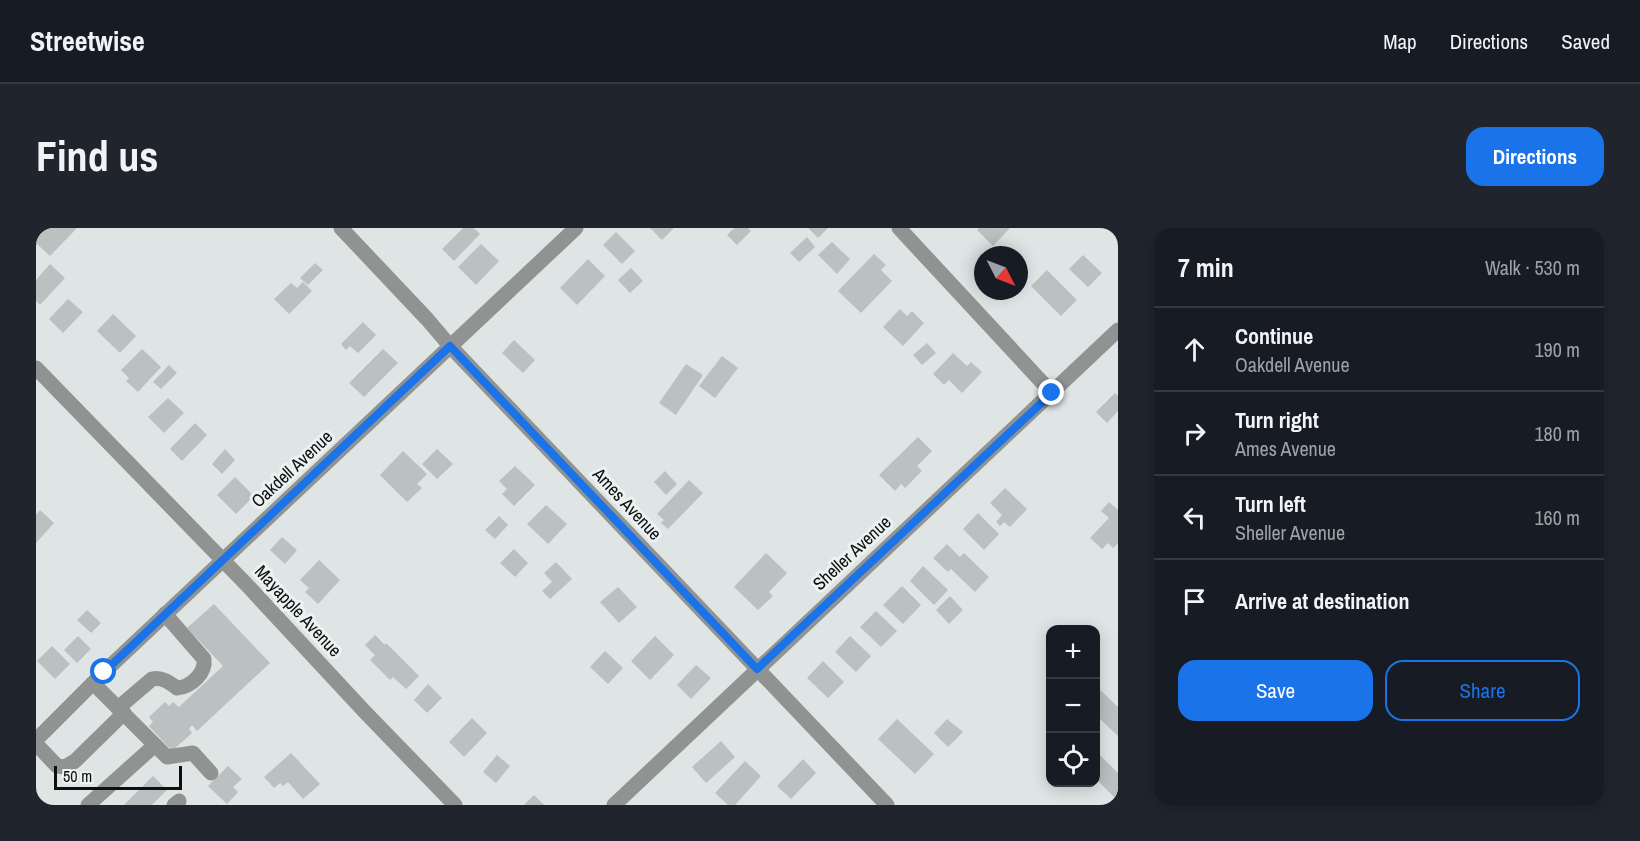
<!DOCTYPE html>
<meta charset="utf-8">
<style>
body{margin:0;font-family:"Archivo Narrow",sans-serif;background:#20242c;color:#f1f3f6}
.controls{position:absolute;right:18px;bottom:18px;display:grid;overflow:hidden;border-radius:12px;box-shadow:0 3px 15px #0003}
.controls button{width:54px;height:54px;display:grid;place-items:center;padding:0;border:0;border-bottom:2px solid #363941;background:#171b24;color:#f1f3f6;font:30px sans-serif}
.compass{position:absolute;left:938px;top:18px;width:54px;height:54px;border-radius:50%;background:#171b24;box-shadow:0 3px 15px #0003;rotate:132deg}
.scale{position:absolute;left:18px;bottom:15px;width:128px;box-sizing:border-box;padding-left:6px;border:3px solid #0e1010;border-top:0;font-size:16px;line-height:21px;white-space:nowrap;color:#0e1010;-webkit-text-stroke:4px #ebf2f1;paint-order:stroke}
.stop{position:absolute;width:18px;height:18px;margin:-14px;border:4px solid #1a73e8;border-radius:50%;background:#fff}
.stop.end{background:#1a73e8;border-color:#fff;box-shadow:0 2px 6px #0008}
.list{margin:0;padding:0;list-style:none}
h2{display:flex;justify-content:space-between;align-items:center;height:78px;margin:0;padding:0 24px;font-size:26px}
h2 small{font-size:20px;font-weight:400;color:#9ea1a6}
.list li{display:grid;grid-template-columns:39px 1fr auto;gap:18px;align-items:center;box-sizing:border-box;height:84px;padding:0 24px;border-top:2px solid #363941}
.list b{display:block;font-size:22px;white-space:nowrap}
.list p{margin:0;font-size:20px;white-space:nowrap;color:#9ea1a6}
.list em{font-size:20px;font-style:normal;color:#9ea1a6}
.actions{display:flex;gap:12px;padding:18px 24px}
.actions a{flex:1;padding:14px 0;border:2px solid #1a73e8;border-radius:18px;text-align:center;font-size:21px;color:#1a73e8}
.actions .main{background:#1a73e8;color:#fff}
.icon{flex:none;width:33px;height:33px;fill:none;stroke:currentColor;stroke-width:2;stroke-linecap:round;stroke-linejoin:round}
.map{position:relative;flex:none;width:1082px;height:577px;overflow:hidden;border-radius:18px}
header{display:flex;align-items:center;gap:36px;box-sizing:border-box;height:84px;padding:0 30px;background:#171b24;border-bottom:2px solid #363941}
header strong{font-size:28px}
nav{display:flex;gap:33px;margin-inline-start:auto;font-size:21px}
.intro{display:flex;align-items:center;justify-content:space-between;box-sizing:border-box;height:144px;padding:0 36px}
h1{margin:0;font-size:42px}
.button{padding:15px 27px;border-radius:18px;background:#1a73e8;color:#fff;font-size:21px;font-weight:700}
main{display:flex;gap:36px;padding:0 36px}
aside{flex:1;background:#171b24;border-radius:18px;box-shadow:0 3px 15px #0003}
.map>svg:first-child{display:block}
</style>
<header>
<strong>Streetwise</strong>
<nav><a>Map</a><a>Directions</a><a>Saved</a></nav>
</header>
<div class="intro"><h1>Find us</h1><a class="button">Directions</a></div>
<main>
<div class="map">
<svg width="1082" height="577" viewBox="0 0 1082 577">
<rect width="100%" height="100%" fill="#dee5e4"/>
<g fill="#bac1c0">
<path d="M9 0H41L14 28 0 15V10Z"/>
<path d="M427 0H438L444 6 418 33 406 21Z"/>
<path d="M614 0H638L626 12Z"/>
<path d="M698 0H712L715 3 701 17 691 7Z"/>
<path d="M772 0H792L782 10Z"/>
<path d="M943 0H974L957 18 941 2Z"/>
<path d="M580 4 599 23 586 36 567 17Z"/>
<path d="M771 9 779 19 763 34 754 25Z"/>
<path d="M796 14 814 31 801 46 782 27Z"/>
<path d="M445 16 463 33 440 57 422 39Z"/>
<path d="M838 26 850 37 845 42 856 53 825 85 802 63Z"/>
<path d="M1047 27 1066 45 1052 59 1033 41Z"/>
<path d="M552 31 569 48 541 77 524 60Z"/>
<path d="M279 35 287 42 272 57 264 50Z"/>
<path d="M14 36 29 50 4 77 0 73V52Z"/>
<path d="M595 40 607 53 594 65 582 52Z"/>
<path d="M1011 42 1041 72 1025 88 995 58Z"/>
<path d="M267 54 276 63 253 86 238 71 255 55 261 60Z"/>
<path d="M32 71 47 84 27 105 13 91Z"/>
<path d="M864 81 871 88 876 83 888 95 867 118 847 99Z"/>
<path d="M77 86 100 108 84 125 61 103Z"/>
<path d="M327 94 340 107 322 125 314 118 310 122 305 116Z"/>
<path d="M478 112 499 132 487 145 466 125Z"/>
<path d="M891 115 900 125 886 137 877 127Z"/>
<path d="M106 121 125 139 102 164 90 153 93 150 85 142Z"/>
<path d="M347 121 362 135 328 169 313 155Z"/>
<path d="M917 125 931 138 935 134 946 144 926 165 913 152 908 157 897 146Z"/>
<path d="M686 128 702 140 679 170 663 158Z"/>
<path d="M650 136 667 147 640 187 623 175Z"/>
<path d="M133 137 141 145 125 161 117 154Z"/>
<path d="M1079 165 1082 168V183L1071 195 1060 184Z"/>
<path d="M132 170 148 185 128 205 112 189Z"/>
<path d="M159 195 171 207 146 233 134 221Z"/>
<path d="M882 209 896 223 881 238 886 243 869 260 865 256 859 263 843 247Z"/>
<path d="M189 221 199 232 186 246 176 236Z"/>
<path d="M401 221 417 236 401 251 386 236Z"/>
<path d="M367 223 391 246 381 256 386 260 371 274 344 247Z"/>
<path d="M479 238 499 257 478 278 466 266 471 261 463 253Z"/>
<path d="M629 243 641 256 630 267 618 254Z"/>
<path d="M199 249 218 268 200 286 181 267Z"/>
<path d="M653 252 667 265 632 301 625 295 628 292 621 286Z"/>
<path d="M969 260 991 281 974 299 968 294 964 298 960 294 966 287 954 275Z"/>
<path d="M1073 274 1082 282V315L1077 320 1072 315 1066 321 1054 310 1073 290 1065 283Z"/>
<path d="M510 277 531 296 512 316 491 296Z"/>
<path d="M4 282 18 295 0 315V287Z"/>
<path d="M942 285 963 306 948 322 927 301Z"/>
<path d="M463 288 472 297 459 311 449 302Z"/>
<path d="M246 309 261 322 249 336 234 322Z"/>
<path d="M911 316 924 329 928 325 953 349 939 364 915 341 912 344 897 330Z"/>
<path d="M478 321 492 335 479 349 464 335Z"/>
<path d="M730 325 751 345 733 364 737 368 722 382 698 359Z"/>
<path d="M283 332 304 352 282 376 269 364 273 360 264 352Z"/>
<path d="M520 334 536 351 514 371 506 363 516 354 508 345Z"/>
<path d="M887 338 912 362 898 377 874 353Z"/>
<path d="M866 358 885 377 867 396 847 377Z"/>
<path d="M582 359 601 379 583 395 564 374Z"/>
<path d="M914 368 927 382 913 396 900 382Z"/>
<path d="M178 376 234 435 161 503 156 497 153 501 156 505 136 523 113 498 117 494 113 489 129 474 133 478 137 474 143 479 187 438 151 400Z"/>
<path d="M51 382 65 395 55 405 41 392Z"/>
<path d="M840 383 861 403 845 419 824 399Z"/>
<path d="M339 407 349 417 350 415 383 448 370 461 357 449 354 452 334 432 339 427 329 417Z"/>
<path d="M42 408 55 421 41 435 28 422Z"/>
<path d="M619 408 638 427 614 452 595 433Z"/>
<path d="M814 408 835 428 820 444 799 424Z"/>
<path d="M16 418 34 436 19 451 1 433Z"/>
<path d="M569 423 587 440 572 456 554 439Z"/>
<path d="M787 433 808 454 792 470 771 450Z"/>
<path d="M660 437 675 450 655 471 641 457Z"/>
<path d="M392 456 406 470 391 485 378 472Z"/>
<path d="M1060 458 1082 479V508L1060 487Z"/>
<path d="M436 490 451 505 428 529 413 514Z"/>
<path d="M861 491 898 526 879 546 842 511Z"/>
<path d="M911 491 927 504 912 519 898 505Z"/>
<path d="M685 513 699 529 670 555 656 539Z"/>
<path d="M1060 523 1082 545V573L1060 551Z"/>
<path d="M255 525 284 556 267 571 252 554 247 558 244 555 238 560 228 549Z"/>
<path d="M461 527 474 538 460 555 447 544Z"/>
<path d="M767 531 780 545 755 571 741 558Z"/>
<path d="M709 533 725 548 699 577H692L679 565Z"/>
<path d="M192 538 206 551 197 559 202 564 191 576 172 558Z"/>
<path d="M117 548 131 562 116 577H88Z"/>
<path d="M498 567 508 577H488Z"/>
</g>
<g fill="none" stroke-linecap="round" stroke-linejoin="round">
<g stroke="#909392" stroke-width="15">
<path d="M305 0 391 91 414 118 851 577"/>
<path d="M863 0 1016 165"/>
<path d="M0 140 210 356 328 483 419 577"/>
<path d="M57 455 131 529 157 525 175 545"/>
<path d="M82 480 116 451C126 449 133 454 141 460 155 459 170 445 168 431L129 386"/>
<path d="M0 512 68 444 540 0"/>
<path d="M0 516 21 538 29 539 39 533 88 485"/>
<path d="M52 577 119 517"/>
<path d="M138 577 143 573"/>
<path d="M578 577 1082 102"/>
</g>
</g>
<g fill="none" stroke-linecap="round" stroke-linejoin="round">
<path stroke="#1a73e8" stroke-width="8" d="M68 444 414 118 721 441 1016 165"/>
</g>
<g text-anchor="middle" stroke-width="6" stroke-linejoin="round" paint-order="stroke">
<g font-size="18" fill="#0e1010" stroke="#ebf2f1">
<text transform="translate(256 241) rotate(-43)" y="6">Oakdell Avenue</text>
<text transform="translate(591 276) rotate(47)" y="6">Ames Avenue</text>
<text transform="translate(816 325) rotate(-43)" y="6">Sheller Avenue</text>
<text transform="translate(262 383) rotate(47)" y="6">Mayapple Avenue</text>
</g>
</g>
</svg>
<div class="controls">
<button>+</button>
<button>−</button>
<button><svg class="icon" aria-label="locate" viewBox="0 0 24 24"><circle cx="12" cy="12" r="6"/><path d="M12 2v4M12 18v4M2 12h4M18 12h4"/></svg></button>
</div>
<svg class="compass" viewBox="-18 -18 36 36"><path d="M0-13l5 13h-10z" fill="#e53935"/><path d="M0 13l5-13h-10z" fill="#9ea1a6"/></svg>
<div class="scale">50 m</div>
<div class="stop" style="left:68px;top:444px"></div>
<div class="stop end" style="left:1016px;top:165px"></div>
</div>
<aside>
<h2>7 min<small>Walk · 530 m</small></h2>
<ul class="list">
<li><svg class="icon" aria-label="ahead" viewBox="0 0 24 24"><path d="M12 20V5M6 11l6-6 6 6"/></svg><div><b>Continue</b><p>Oakdell Avenue</p></div><em>190 m</em></li>
<li><svg class="icon" aria-label="right" viewBox="0 0 24 24"><path d="M7 20v-9h11M14 6l5 5-5 5"/></svg><div><b>Turn right</b><p>Ames Avenue</p></div><em>180 m</em></li>
<li><svg class="icon" aria-label="left" viewBox="0 0 24 24"><path d="M17 20v-9H6M10 6l-5 5 5 5"/></svg><div><b>Turn left</b><p>Sheller Avenue</p></div><em>160 m</em></li>
<li><svg class="icon" aria-label="arrive" viewBox="0 0 24 24"><path d="M6 21V4h12l-3 4 3 4H6"/></svg><div><b>Arrive at destination</b></div></li>
</ul>
<div class="actions"><a class="main">Save</a><a>Share</a></div>
</aside>
</main>
